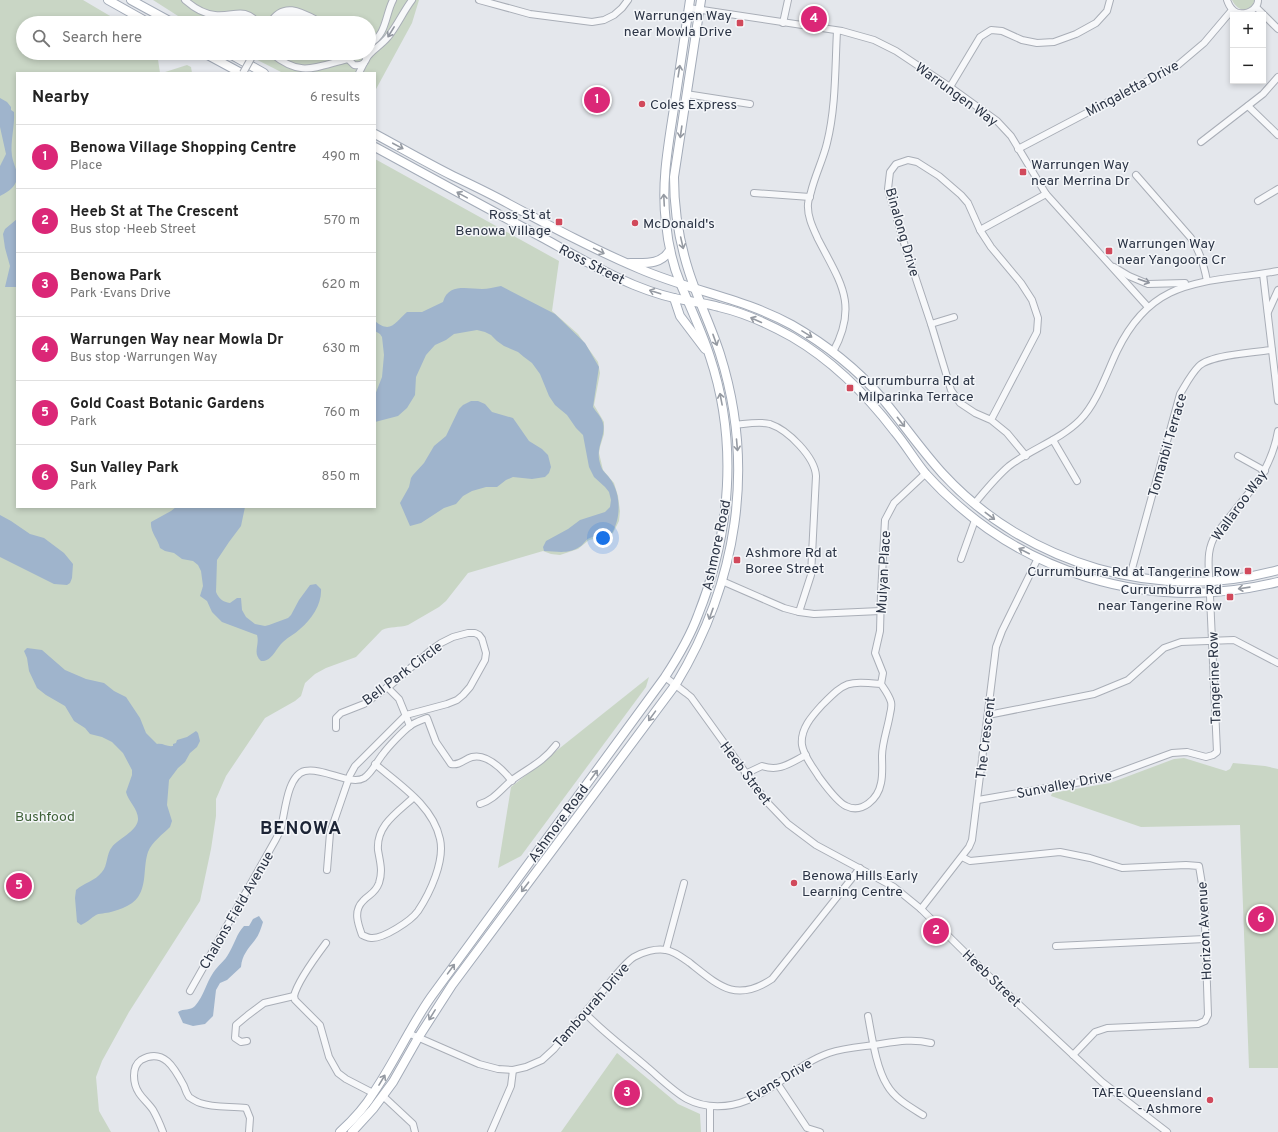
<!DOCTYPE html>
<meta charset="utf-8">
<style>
body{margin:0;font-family:Overpass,sans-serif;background:#f2f2f2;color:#222}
.controls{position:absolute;right:12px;top:12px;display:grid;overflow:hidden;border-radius:0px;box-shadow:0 2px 6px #0003}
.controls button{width:36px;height:36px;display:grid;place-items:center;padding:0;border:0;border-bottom:1px solid #e0e0e0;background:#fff;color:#222;font:20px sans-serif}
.you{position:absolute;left:603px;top:538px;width:14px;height:14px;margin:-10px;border:3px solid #fff;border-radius:50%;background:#1a73e8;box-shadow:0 0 0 6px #1a73e833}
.badge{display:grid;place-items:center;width:26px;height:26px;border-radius:50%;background:#db2777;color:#fff;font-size:13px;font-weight:700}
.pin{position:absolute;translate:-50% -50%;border:2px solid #fff;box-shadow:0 1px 4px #0006}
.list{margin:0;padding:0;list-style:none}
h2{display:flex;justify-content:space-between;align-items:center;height:52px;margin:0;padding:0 16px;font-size:17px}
h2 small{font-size:13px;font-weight:400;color:#767676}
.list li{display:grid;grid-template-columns:26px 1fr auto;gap:12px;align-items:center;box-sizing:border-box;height:64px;padding:0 16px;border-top:1px solid #e0e0e0}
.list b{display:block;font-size:15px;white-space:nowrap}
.list p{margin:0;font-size:13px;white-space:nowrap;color:#767676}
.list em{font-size:13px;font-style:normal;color:#767676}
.icon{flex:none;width:22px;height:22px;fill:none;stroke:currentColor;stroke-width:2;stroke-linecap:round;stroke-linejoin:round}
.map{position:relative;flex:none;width:1278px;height:1132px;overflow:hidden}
.search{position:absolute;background:#fff;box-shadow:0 2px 6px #0003;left:16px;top:16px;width:360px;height:44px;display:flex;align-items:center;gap:10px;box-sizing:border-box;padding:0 14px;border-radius:22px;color:#767676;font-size:15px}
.panel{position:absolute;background:#fff;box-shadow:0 2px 6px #0003;left:16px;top:72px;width:360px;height:436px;border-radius:0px}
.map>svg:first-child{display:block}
</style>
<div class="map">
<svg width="1278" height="1132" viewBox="0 0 1278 1132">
<rect width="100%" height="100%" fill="#e4e7ec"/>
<g fill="#c9d6c5">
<path d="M0 0H83L122 23H23V53H157L160 73H17V507H375V159L559 261 552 311 578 334 598 362 600 373 594 405 604 422V434L600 447 599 453 603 470 614 483 618 496 620 511 619 521 613 533 611 535 589 540 578 549 560 555 551 554 543 551 468 573 446 601 439 607 408 625C399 628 390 626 382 630L356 657 326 668 315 674 305 683 301 696 295 701 265 718 226 776 216 799V816L211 849 200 901 129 1012 102 1061 96 1077 99 1111 111 1132H0Z"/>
<path d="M153 0H419L412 23 375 91V73H283L244 53H369V23H189Z"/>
<path d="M1232 0H1255C1249 14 1238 12 1232 0Z"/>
<path d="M187 65 191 67 192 73H162Z"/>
<path d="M649 677 646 687 521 856 498 868 511 787Z"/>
<path d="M1184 758 1226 771 1230 769 1233 763 1265 766 1278 769V1068H1249L1240 825 1141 827 1051 796 1052 793 1110 783 1174 759Z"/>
<path d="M617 1053 678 1104 700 1114 701 1132H561Z"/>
</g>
<g fill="#9fb4cc">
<path d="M0 98 7 102 11 107V110L14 112C15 127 10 141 12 156 13 164 20 174 16 182 13 189 6 193 0 196V166L6 154 0 127Z"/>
<path d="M17 219V235L16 239 17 248V287H5L10 266 5 248 3 234 5 229Z"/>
<path d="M501 286 555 314 585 343 599 367 593 407C596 412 601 416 603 423 606 435 597 445 599 459 602 473 604 470 611 480 621 495 621 518 612 533 605 537 597 534 590 538 586 539 584 544 581 546 568 555 557 551 544 551L543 547 546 541 568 529 580 520 605 512 610 507 611 500 609 492 605 487 594 477 589 467 583 435 576 428 567 415 555 405 549 396 540 374 532 363 524 357 518 352 504 346 497 341 491 335 485 332 477 330 454 334 446 340 435 345 426 355 416 377 415 395 407 408 398 416 375 422V395L382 377 384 355 382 337 380 334 375 331V321C391 335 396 321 407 312H422L443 302C448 283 468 289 482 289 488 289 494 287 501 286Z"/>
<path d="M471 401H478L485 404 492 412 513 418 529 441 542 449 548 455 551 467 549 473 545 477 532 479 513 477 506 480 497 487H486L472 491 463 496 456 504 444 508 421 523 410 526 400 503 409 487 411 478 413 475 424 463 434 446 446 436 459 409 463 405Z"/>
<path d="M176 507H245L241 526 229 542 217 560 216 592C219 599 223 602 230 603L237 598H241L242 610 246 617 255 624 265 626 269 625 288 618 291 615 299 600 310 585 316 584 321 589C322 604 312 619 300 629 295 634 288 637 283 642 276 648 272 662 261 661 252 653 260 645 257 635L222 622 212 612 207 601 200 596 203 586 201 571 198 565 193 561 182 559 174 553 165 551 160 548C158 539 150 532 151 522L171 511Z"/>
<path d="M0 515 11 521 30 534 44 538 64 553 73 564 72 578 70 583 67 585 54 584 0 557Z"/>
<path d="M27 648 42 650 65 670 86 679 104 683 114 691 126 697 140 718 146 733 157 744C163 743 167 747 173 746V744L176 743 177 740 187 737 196 731 198 733 200 741 197 747 190 753 185 762 178 768 169 780 167 805 172 821 170 827C163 834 152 842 148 852 143 867 147 884 138 897 132 906 115 912 105 913 102 914 99 913 96 915 91 918 86 923 81 925L77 922 75 898 76 890C84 883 95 881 102 872 108 865 106 854 112 847 119 838 136 832 138 820 139 810 128 801 126 792L132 775V770L123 753 112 742 102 737 90 734 85 728 74 721 65 706 46 695 37 688 29 671 27 658 24 651Z"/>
<path d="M259 916 263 922C261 928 259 935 255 940 248 949 242 955 241 967L227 980 220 983 216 990 213 1016 205 1024 193 1026 183 1023 178 1012C184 1008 190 1011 195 1006 204 996 206 983 213 973 218 965 225 961 229 953 235 943 236 935 244 926H249L253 919Z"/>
</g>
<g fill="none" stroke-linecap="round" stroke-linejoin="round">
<g stroke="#a9aeb7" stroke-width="8">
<g id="minor">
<path d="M185 0C194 8 203 14 215 15 234 17 244 6 258 23"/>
<path d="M479 0 530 14 592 22 604 20 614 15 622 8 628 0"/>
<path d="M1227 0C1228 3 1230 7 1232 9 1238 16 1251 14 1256 6 1257 5 1258 2 1258 0"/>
<path d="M1256 7 1278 29"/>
<path d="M689 8 842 31 874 40 896 51 950 87 997 121 1011 136 1046 194 1148 307"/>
<path d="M272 22C281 14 292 12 304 15"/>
<path d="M270 23C284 0 303 13 322 23"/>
<path d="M783 23 788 0"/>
<path d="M369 44C387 35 385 15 393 0"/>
<path d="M271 53C301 78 315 67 348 59"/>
<path d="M349 53 348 59 354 65C361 66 366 64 367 56"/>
<path d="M366 59C371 50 381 46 388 37 397 26 403 12 412 0"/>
<path d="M359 73 364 63"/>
<path d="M950 87 980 37 991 30 1002 31 1022 40 1037 43 1054 42 1076 34 1096 23 1107 11 1110 0"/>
<path d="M686 94 750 104"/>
<path d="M1248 106 1278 135"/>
<path d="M1201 142 1263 94 1278 77"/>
<path d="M1018 149 1178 65 1204 43 1232 10"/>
<path d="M1136 175 1191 238C1200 251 1204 265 1207 281"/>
<path d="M754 193 810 197"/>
<path d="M1258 201 1278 189"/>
<path d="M980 230 1046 194"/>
<path d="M1114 267 1129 276 1148 284 1185 283"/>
<path d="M1263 274 1278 401"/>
<path d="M1268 312 1278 290"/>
<path d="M931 324 954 317"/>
<path d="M833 352C859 304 840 282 818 239 813 228 807 216 808 204 808 200 810 196 811 192 815 175 823 160 827 143 836 107 835 68 837 31"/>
<path d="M991 420 975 413 960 403 951 390 931 324 905 246 888 189 890 172 896 164 908 160 917 162 939 176 961 195 968 203 980 230 991 247 1021 283 1032 300 1038 318 1037 332 991 420 1007 433 1026 456"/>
<path d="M735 425C746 424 759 421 770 424 788 430 815 457 816 476L811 575 799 612"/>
<path d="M1053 440 1077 481"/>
<path d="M1238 456 1265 471"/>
<path d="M974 504C985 491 996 477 1009 466 1031 449 1060 440 1080 420 1097 403 1107 372 1117 351 1154 274 1206 284 1278 271"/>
<path d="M961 559 975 520"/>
<path d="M1130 576 1180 394C1186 384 1191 374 1199 366 1210 355 1255 352 1272 350"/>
<path d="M722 581 784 608 799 612 814 614 880 611"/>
<path d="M665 677 686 693 691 697 766 801 788 824 816 845 894 887 921 909 996 983 1102 1082 1167 1132"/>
<path d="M881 684C847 681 846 681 822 705 812 716 800 729 802 745 804 757 813 767 819 777 825 785 837 802 846 806 862 814 878 799 881 783 883 774 882 764 882 756 882 743 888 727 890 714 891 710 892 706 891 702 889 695 885 690 881 684L883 673 875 653 880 631 881 594 885 520 894 503 926 473"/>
<path d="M387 687 399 699 410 726"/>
<path d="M988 715 1094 694 1128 680 1164 648 1181 642 1234 640 1278 663"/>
<path d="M375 764C400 785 433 806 440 839 445 861 430 893 418 911 411 921 383 939 371 938 368 938 365 936 362 935 358 924 353 911 363 901 369 894 375 894 379 883 383 871 380 862 378 850 376 825 398 812 414 797"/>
<path d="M745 774 762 766C780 772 790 763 806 755"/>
<path d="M978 800 1104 778 1172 753 1187 752 1206 757 1213 755 1217 752 1209 574C1208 559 1208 547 1216 534L1259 480C1268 465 1275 449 1278 431"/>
<path d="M480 804C494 800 501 789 512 780 530 767 542 763 556 745"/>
<path d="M962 857 970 861 1060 852 1090 858 1122 868 1186 865 1199 866 1204 896 1208 1015 1205 1021 1198 1024 1107 1028 1095 1032 1073 1055"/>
<path d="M327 870 330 833 350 775 355 766 406 715 447 704 457 700 463 695 470 687 485 660 486 653 482 639 479 635 475 633H468L453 637 441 643 431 650 392 684 364 704 341 713 336 718V728"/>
<path d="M921 909 969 847 972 840 996 647 1002 631 1038 558"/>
<path d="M1056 946 1205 939"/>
<path d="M666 950 684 883"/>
<path d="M190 991 276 839C278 835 280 831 281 828 285 813 287 775 305 771 323 767 350 786 364 778 372 773 377 761 383 754 388 747 403 731 410 726 415 722 422 720 427 718L436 742 451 764C460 766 464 759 472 757 487 753 503 770 512 781"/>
<path d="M294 996 295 1000 320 1025 329 1057 338 1073 346 1079 373 1093"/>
<path d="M294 996C297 983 317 955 326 943"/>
<path d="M585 1013C603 1032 626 1049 647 1067 658 1076 674 1092 687 1099 706 1109 729 1108 748 1100 777 1088 800 1063 829 1053 844 1048 859 1047 874 1045 894 1042 911 1038 931 1043"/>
<path d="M868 1016C872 1037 876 1067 887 1085 895 1099 910 1107 923 1115"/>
<path d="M408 1033 479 1064 498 1069 513 1070 526 1067 542 1060 554 1049C570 1030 586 1012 601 993 609 984 624 963 634 957 643 952 656 948 666 950 674 951 683 958 690 963 719 986 736 1003 772 979L860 868"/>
<path d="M247 1041 241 1042 235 1038 236 1025 248 1015 264 1003 294 996"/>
<path d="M777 1083 807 1128 820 1132"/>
<path d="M383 1096 413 1124 415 1132"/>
<path d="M710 1106V1132"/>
<path d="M163 1132C160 1124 157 1117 153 1110 149 1104 143 1099 139 1093 133 1084 131 1067 141 1060 164 1047 175 1069 184 1086 185 1089 187 1094 189 1097 192 1099 197 1102 200 1103 214 1108 231 1106 246 1108L250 1118 249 1132"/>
<path d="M491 1132 511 1086 513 1070"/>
</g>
</g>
<g stroke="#a3abb8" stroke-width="10">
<g id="major">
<path d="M108 0 149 23"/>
<path d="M131 0 173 23"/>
<path d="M204 53 241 73"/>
<path d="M228 53 264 73"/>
<path d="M375 134C401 148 427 163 453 176 472 185 491 194 509 204 552 227 595 250 640 269 691 291 743 298 792 325 825 344 856 368 881 397 902 422 921 450 943 474 1027 565 1159 603 1278 570"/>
<path d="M375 147C432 178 488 209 545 239 574 255 603 272 634 285 651 292 670 298 689 301 699 303 709 304 719 307 745 313 769 324 792 337 833 361 866 394 895 432 906 445 915 461 926 474 1016 573 1148 614 1278 582"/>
<path d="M630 263C646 263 661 265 670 250"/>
<path d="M674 298 680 316 705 349"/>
<path d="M340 1132C353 1120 365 1107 374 1092 395 1061 410 1027 431 997L665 677C678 657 690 637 698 615 731 533 738 441 710 357 702 332 691 309 681 285 673 266 668 244 666 223 661 184 668 147 674 108 679 72 685 36 690 0"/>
<path d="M352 1132 373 1109 393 1082 418 1038 452 985 676 684C737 583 756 468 720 354 711 326 698 300 689 272 679 241 674 209 674 177L701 0"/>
</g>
</g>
<use href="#minor" stroke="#f7f8fa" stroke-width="6"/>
<use href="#major" stroke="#fff" stroke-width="8"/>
<g stroke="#a9aeb7" stroke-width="8" stroke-linecap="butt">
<path id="minor-bridge" d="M243 73 254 53"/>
</g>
<use href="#minor-bridge" stroke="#f7f8fa" stroke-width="6"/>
</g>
<defs><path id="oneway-shaft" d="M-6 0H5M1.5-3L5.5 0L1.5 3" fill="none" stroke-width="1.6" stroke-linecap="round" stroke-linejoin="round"/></defs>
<g stroke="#9196a0">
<use href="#oneway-shaft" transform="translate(391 32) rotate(122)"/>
<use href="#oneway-shaft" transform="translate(1144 281) rotate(19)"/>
</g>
<g stroke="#959aa2">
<use href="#oneway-shaft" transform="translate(679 71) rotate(-81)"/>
<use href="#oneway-shaft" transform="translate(681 132) rotate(98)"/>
<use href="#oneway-shaft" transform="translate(398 146) rotate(28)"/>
<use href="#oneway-shaft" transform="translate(462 195) rotate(-151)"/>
<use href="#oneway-shaft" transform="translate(664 200) rotate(-93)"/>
<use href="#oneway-shaft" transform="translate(682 243) rotate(77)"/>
<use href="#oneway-shaft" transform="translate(599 251) rotate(26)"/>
<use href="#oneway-shaft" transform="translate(655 292) rotate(-162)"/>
<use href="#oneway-shaft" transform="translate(756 320) rotate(-156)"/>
<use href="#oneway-shaft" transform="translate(807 334) rotate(32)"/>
<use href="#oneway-shaft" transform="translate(715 340) rotate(70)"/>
<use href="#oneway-shaft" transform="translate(721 399) rotate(-101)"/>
<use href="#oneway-shaft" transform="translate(901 422) rotate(52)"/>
<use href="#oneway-shaft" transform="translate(737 445) rotate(85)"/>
<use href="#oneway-shaft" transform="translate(990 516) rotate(37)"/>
<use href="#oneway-shaft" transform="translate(1024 551) rotate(-153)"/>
<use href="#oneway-shaft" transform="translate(1244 588) rotate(172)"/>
<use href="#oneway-shaft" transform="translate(711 614) rotate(110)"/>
<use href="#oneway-shaft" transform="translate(652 716) rotate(126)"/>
<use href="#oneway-shaft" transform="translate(594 775) rotate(-54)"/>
<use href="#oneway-shaft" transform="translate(525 887) rotate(127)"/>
<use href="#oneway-shaft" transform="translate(451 969) rotate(-54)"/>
<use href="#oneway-shaft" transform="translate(432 1015) rotate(122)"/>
<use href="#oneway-shaft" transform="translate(382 1080) rotate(-59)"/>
</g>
<g fill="#d1495b" stroke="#f4f6f9" stroke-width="1.5">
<rect x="736" y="19" width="8" height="8" rx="2"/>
<circle cx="642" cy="104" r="4"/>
<rect x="1019" y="168" width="8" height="8" rx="2"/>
<rect x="555" y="218" width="8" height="8" rx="2"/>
<circle cx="635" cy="223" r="4"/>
<rect x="1105" y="247" width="8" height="8" rx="2"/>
<rect x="846" y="384" width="8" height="8" rx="2"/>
<rect x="733" y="556" width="8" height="8" rx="2"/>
<rect x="1244" y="567" width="8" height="8" rx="2"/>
<rect x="1226" y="593" width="8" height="8" rx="2"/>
<circle cx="794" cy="883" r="4"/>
<circle cx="1210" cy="1100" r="4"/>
</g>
<g text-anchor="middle" stroke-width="3" stroke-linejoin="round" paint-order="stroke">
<g font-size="14" fill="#2b3445" stroke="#f4f6f9" text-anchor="start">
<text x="732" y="20" text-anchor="end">Warrungen Way<tspan x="732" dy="16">near Mowla Drive</tspan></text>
<text x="650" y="109">Coles Express</text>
<text x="1031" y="169">Warrungen Way<tspan x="1031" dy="16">near Merrina Dr</tspan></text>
<text x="551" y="219" text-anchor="end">Ross St at<tspan x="551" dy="16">Benowa Village</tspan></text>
<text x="643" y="228">McDonald's</text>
<text x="1117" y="248">Warrungen Way<tspan x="1117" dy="16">near Yangoora Cr</tspan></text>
<text x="858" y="385">Currumburra Rd at<tspan x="858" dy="16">Milparinka Terrace</tspan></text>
<text x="745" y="557">Ashmore Rd at<tspan x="745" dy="16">Boree Street</tspan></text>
<text x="1240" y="576" text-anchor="end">Currumburra Rd at Tangerine Row</text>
<text x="1222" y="594" text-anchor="end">Currumburra Rd<tspan x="1222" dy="16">near Tangerine Row</tspan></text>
<text x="802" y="880">Benowa Hills Early<tspan x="802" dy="16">Learning Centre</tspan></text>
<text x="1202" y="1097" text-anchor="end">TAFE Queensland<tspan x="1202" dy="16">- Ashmore</tspan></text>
</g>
<g font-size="14" fill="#2b3445" stroke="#f4f6f9">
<text transform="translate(1132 88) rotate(-28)" y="5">Mingaletta Drive</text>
<text transform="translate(957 94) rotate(36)" y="5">Warrungen Way</text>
<text transform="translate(903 232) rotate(74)" y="5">Binalong Drive</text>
<text transform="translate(592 264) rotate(27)" y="5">Ross Street</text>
<text transform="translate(1167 445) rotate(-74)" y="5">Tomanbil Terrace</text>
<text transform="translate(1239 505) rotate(-54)" y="5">Wallaroo Way</text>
<text transform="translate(716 545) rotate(-78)" y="5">Ashmore Road</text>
<text transform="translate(883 572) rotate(-87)" y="5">Mulyan Place</text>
<text transform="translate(402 673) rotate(-37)" y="5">Bell Park Circle</text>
<text transform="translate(1214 678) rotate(-92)" y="5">Tangerine Row</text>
<text transform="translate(985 738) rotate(-83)" y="5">The Crescent</text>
<text transform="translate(746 773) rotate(53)" y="5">Heeb Street</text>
<text transform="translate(1064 784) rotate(-11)" y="5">Sunvalley Drive</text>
<text transform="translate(558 823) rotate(-54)" y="5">Ashmore Road</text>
<text transform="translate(236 910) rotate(-60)" y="5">Chalons Field Avenue</text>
<text transform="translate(1204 931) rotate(-93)" y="5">Horizon Avenue</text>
<text transform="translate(992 978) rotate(44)" y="5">Heeb Street</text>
<text transform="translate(591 1005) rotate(-49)" y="5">Tambourah Drive</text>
<text transform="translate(779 1080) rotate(-30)" y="5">Evans Drive</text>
</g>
<g font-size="14" fill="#3f6138" stroke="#f4f6f9">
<text x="45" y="821">Bushfood</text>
</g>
<g font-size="18" font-weight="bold" letter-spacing="1" fill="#1d2536" stroke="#f4f6f9">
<text x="301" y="834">BENOWA</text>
</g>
</g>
</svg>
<div class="controls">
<button>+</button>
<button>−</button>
</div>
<div class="you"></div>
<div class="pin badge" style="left:597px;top:100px">1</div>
<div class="pin badge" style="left:936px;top:931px">2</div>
<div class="pin badge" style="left:627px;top:1093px">3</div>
<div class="pin badge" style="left:814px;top:19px">4</div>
<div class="pin badge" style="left:19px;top:886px">5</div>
<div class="pin badge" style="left:1261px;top:919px">6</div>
<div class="search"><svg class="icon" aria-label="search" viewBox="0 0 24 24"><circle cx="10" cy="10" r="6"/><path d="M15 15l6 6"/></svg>Search here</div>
<section class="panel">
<h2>Nearby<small>6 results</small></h2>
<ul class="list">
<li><span class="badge">1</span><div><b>Benowa Village Shopping Centre</b><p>Place</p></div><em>490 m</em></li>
<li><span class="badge">2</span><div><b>Heeb St at The Crescent</b><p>Bus stop · Heeb Street</p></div><em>570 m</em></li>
<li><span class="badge">3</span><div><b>Benowa Park</b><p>Park · Evans Drive</p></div><em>620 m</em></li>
<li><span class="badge">4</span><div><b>Warrungen Way near Mowla Dr</b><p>Bus stop · Warrungen Way</p></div><em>630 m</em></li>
<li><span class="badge">5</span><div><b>Gold Coast Botanic Gardens</b><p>Park</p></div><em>760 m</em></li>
<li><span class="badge">6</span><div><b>Sun Valley Park</b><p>Park</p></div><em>850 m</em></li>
</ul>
</section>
</div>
